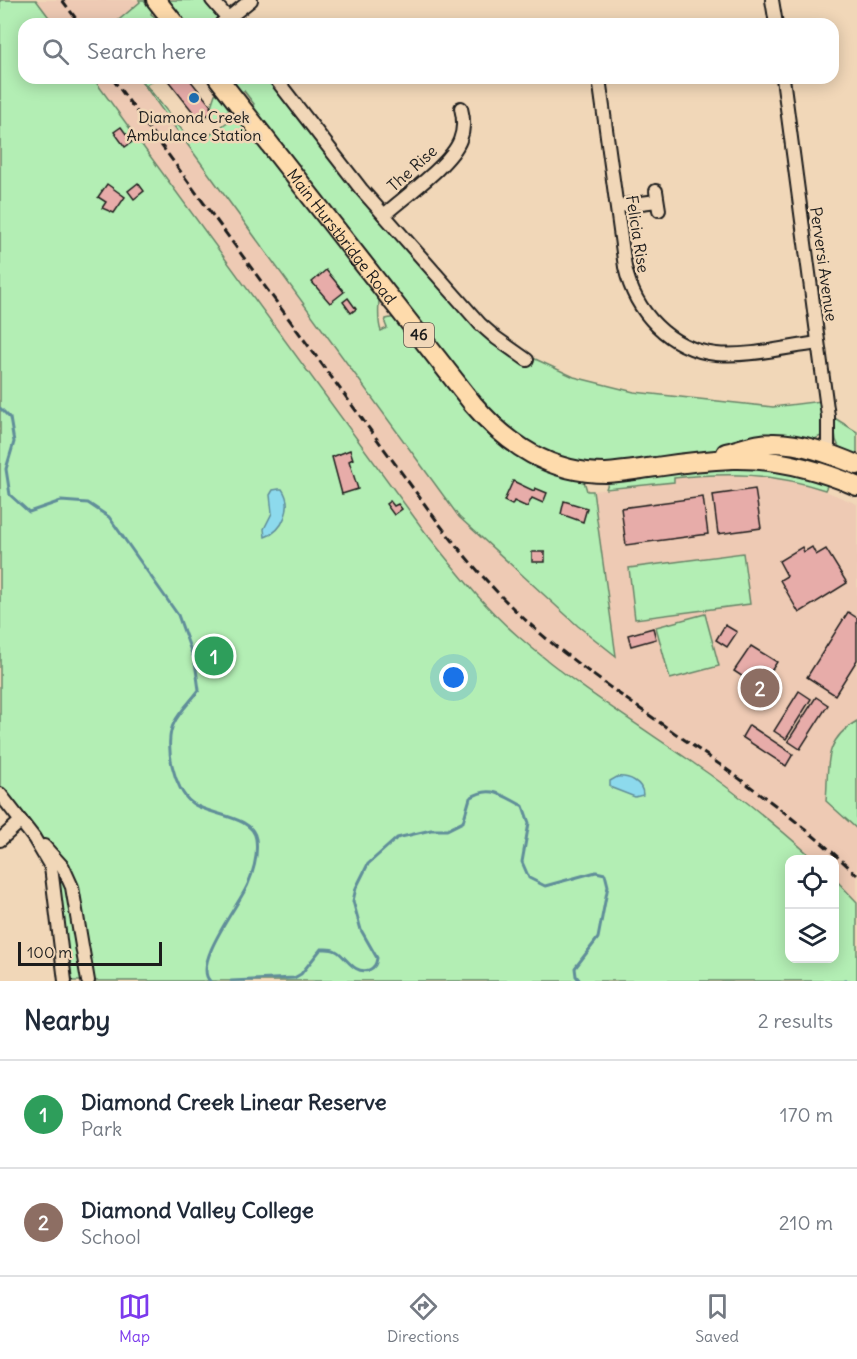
<!DOCTYPE html>
<style>
body{margin:0;font-family:Delius,sans-serif;background:#f2f2f3;color:#1f2937}
.controls{position:absolute;right:18px;bottom:18px;display:grid;overflow:hidden;border-radius:12px;box-shadow:0 3px 15px #0003}
.controls button{width:54px;height:54px;display:grid;place-items:center;padding:0;border:0;border-bottom:2px solid #e0e1e3;background:#fff;color:#1f2937;font:30px sans-serif}
.scale{position:absolute;left:18px;bottom:15px;width:144px;box-sizing:border-box;padding-left:6px;border:3px solid #1c1c1c;border-top:0;font-size:16px;line-height:21px;white-space:nowrap;color:#1c1c1c;-webkit-text-stroke:4px #f1d7b8;paint-order:stroke}
.you{position:absolute;left:454px;top:678px;width:21px;height:21px;margin:-15px;border:4px solid #fff;border-radius:50%;background:#1a73e8;box-shadow:0 0 0 9px #1a73e833}
.badge{display:grid;place-items:center;width:39px;height:39px;border-radius:50%;background:#7c3aed;color:#fff;font-size:20px;font-weight:700}
.pin{position:absolute;translate:-50% -50%;border:3px solid #fff;box-shadow:0 2px 6px #0006}
.list{margin:0;padding:0;list-style:none}
h2{display:flex;justify-content:space-between;align-items:center;height:78px;margin:0;padding:0 24px;font-size:26px}
h2 small{font-size:20px;font-weight:400;color:#747a83}
.list li{display:grid;grid-template-columns:39px 1fr auto;gap:18px;align-items:center;box-sizing:border-box;height:108px;padding:0 24px;border-top:2px solid #e0e1e3}
.list b{display:block;font-size:22px;white-space:nowrap}
.list p{margin:0;font-size:20px;white-space:nowrap;color:#747a83}
.list em{font-size:20px;font-style:normal;color:#747a83}
.icon{flex:none;width:33px;height:33px;fill:none;stroke:currentColor;stroke-width:2;stroke-linecap:round;stroke-linejoin:round}
.map{position:relative;flex:none;width:857px;height:981px;overflow:hidden}
.search{position:absolute;background:#fff;box-shadow:0 3px 15px #0003;left:18px;right:18px;top:18px;height:66px;display:flex;align-items:center;gap:15px;box-sizing:border-box;padding:0 21px;border-radius:18px;color:#747a83;font-size:22px}
.sheet{height:294px;background:#fff}
nav{display:flex;justify-content:space-around;align-items:center;box-sizing:border-box;height:84px;border-top:2px solid #e0e1e3;background:#fff;font-size:16px;color:#747a83}
nav a{display:grid;justify-items:center;gap:3px}
nav .on{color:#7c3aed}
.map>svg:first-child{display:block}
</style>
<div class="map">
<svg width="857" height="981" viewBox="0 0 857 981">
<rect width="100%" height="100%" fill="#f1d7b8"/>
<filter id="ink" filterUnits="userSpaceOnUse"><feTurbulence type="fractalNoise" baseFrequency=".0167" numOctaves="2"/><feDisplacementMap in="SourceGraphic" scale="12" xChannelSelector="R" yChannelSelector="G"/><feConvolveMatrix kernelMatrix="1 2 1 2 8 2 1 2 1" color-interpolation-filters="sRGB"/></filter>
<g filter="url(#ink)">
<g fill="#eecab4">
<path d="M36 0H139L141 2 114 24H54Z"/>
<path d="M93 78H139L459 517 578 626 616 655 593 491 674 482V478L710 474 741 473 759 475 813 486 857 504V902L835 879 834 860 814 859 721 783 644 730 546 659 519 637 482 601 425 532Z"/>
</g>
<g fill="#b3eeb4" stroke="#688568" stroke-width="1.5">
<path d="M0 0H36L54 24H24V78H93L425 532C455 569 483 606 519 637 572 683 632 721 689 760 733 790 775 824 814 859L790 860V958H834L835 879 857 902V981H68L58 884 63 882 79 901 44 841 0 785Z"/>
<path d="M139 0H144L152 11 151 14 163 24H114L140 2Z"/>
<path d="M164 0H207L217 14 216 20 212 24H183Z"/>
<path d="M139 78H150L152 81 146 85 186 135 194 140 207 137 237 115 379 298C379 308 377 321 381 331L387 328 385 323 386 319 395 317 506 449C529 465 558 475 584 481L587 491H593L616 656 578 626 459 517Z"/>
<path d="M225 78H270L449 295 531 357 574 377 634 392 773 407 821 401 825 428 823 435 813 440 784 435 708 452 604 465 587 464 544 453 502 427 262 124 252 106 254 104 244 91 241 92Z"/>
<path d="M220 93 231 108 214 121 208 115 215 94Z"/>
<path d="M833 417 857 432V455L839 447 836 440Z"/>
<path d="M735 465 791 473 825 483 827 486 825 490C773 473 728 472 674 478V482L606 489 608 483 612 482Z"/>
<path d="M743 553 750 604 635 619 629 568Z"/>
<path d="M705 614 719 666 670 679 656 627Z"/>
<path d="M857 721V829L826 801C829 766 822 741 857 721Z"/>
</g>
<g fill="#8ddaed" stroke="#608e99" stroke-width="1.5">
<path d="M279 489H282C294 506 283 531 265 537L264 529 272 513 270 495 273 490Z"/>
<path d="M617 777C629 776 643 782 643 795L635 797 612 788 610 786V781Z"/>
</g>
<g fill="none" stroke-linecap="round" stroke-linejoin="round">
<g stroke="#608e99" stroke-width="3">
<path d="M0 408 10 418 14 442 6 469 10 495 29 512 61 501 88 503 109 517 178 615 195 662 199 690C191 701 180 711 174 723 163 743 174 790 192 803 209 816 253 815 256 839 258 854 254 870 248 884 240 904 192 963 210 981"/>
<path d="M231 981 294 978 301 974 321 949C326 949 331 948 336 951 346 956 354 975 369 970 375 967 376 964 377 958L361 930 353 901 356 888 368 864 397 838 431 830H447L463 822 470 798C491 784 503 796 523 806L529 823 522 862 529 878 545 886 596 872 605 874 608 886 598 938 575 968 576 976 580 981"/>
<path d="M844 981H847"/>
</g>
</g>
<g fill="#e7aca9" stroke="#1c1c1c" stroke-width="1.5">
<path d="M166 78H191L190 80 211 106 210 107 213 111 202 119 199 116 197 117Z"/>
<path d="M121 127 132 142 125 147 114 132Z"/>
<path d="M138 183 144 191 134 199 128 191Z"/>
<path d="M107 184 125 197 114 213 102 208 106 202 98 197Z"/>
<path d="M326 270 344 292 330 303 312 282Z"/>
<path d="M348 298 356 309 351 313 343 302Z"/>
<path d="M350 450 353 459 349 461 358 489 342 494 332 457Z"/>
<path d="M513 481 534 491 535 488 547 493 543 503 532 498 527 507 514 501 512 505 504 501Z"/>
<path d="M755 489 761 528 718 534 713 495Z"/>
<path d="M703 497 708 534 626 545 621 508Z"/>
<path d="M390 501 394 506 398 504 402 509 394 515 386 504Z"/>
<path d="M564 501 587 508 583 522 561 514Z"/>
<path d="M802 547 804 552 812 547 816 555 826 549 847 583 799 613 780 580 787 576 779 561Z"/>
<rect x="532" y="552" width="13" height="10"/>
<path d="M848 612 857 618V660L835 695 807 677Z"/>
<path d="M725 625 737 632 727 647 716 640Z"/>
<path d="M653 628 656 639 631 646 628 635Z"/>
<path d="M751 646 777 662 760 688 734 671Z"/>
<path d="M799 691 811 699 786 739 774 731Z"/>
<path d="M816 697 828 705 800 749 788 741Z"/>
<path d="M749 725 793 754 786 766 742 737Z"/>
</g>
<g fill="none" stroke-linecap="round" stroke-linejoin="round">
<g stroke="#1c1c1c" stroke-width="16">
<g id="minor">
<path d="M212 0 233 24"/>
<path d="M772 0 776 24"/>
<path d="M221 24 251 0"/>
<path d="M275 78 361 189 480 324 496 338 527 360"/>
<path d="M599 78 625 267C635 312 669 349 716 354 748 357 787 347 818 343"/>
<path d="M783 78 828 416V454"/>
<path d="M656 191 659 210"/>
<path d="M617 206 657 201"/>
<path d="M384 215C404 197 451 164 460 140 464 130 464 119 461 108"/>
<path d="M0 794 34 838 51 867 65 981"/>
<path d="M0 840 21 821"/>
<path d="M44 846 63 867 72 887 88 981"/>
</g>
</g>
<g stroke="#1c1c1c" stroke-width="22">
<g id="primary">
<path d="M156 0 175 24"/>
<path id="s1" d="M218 78 473 404C508 445 550 473 606 473 623 472 640 469 656 467 682 463 707 460 733 459 775 458 819 470 857 486"/>
<path d="M726 453C741 449 756 443 771 443 800 442 831 454 857 465"/>
</g>
</g>
<use href="#minor" stroke="#f1d7b8" stroke-width="12"/>
<use href="#primary" stroke="#fedbac" stroke-width="18"/>
<g stroke="#1c1c1c" stroke-width="3" stroke-dasharray="9 4.5" stroke-linecap="butt">
<path d="M62 0 80 24"/>
<path d="M112 78 437 521C474 569 514 614 563 652 660 728 768 789 857 875"/>
</g>
</g>
</g>
<circle fill="#1f6fb2" stroke="#f1d7b8" stroke-width="2" cx="194" cy="98" r="6"/>
<g text-anchor="middle" stroke-width="5" stroke-linejoin="round" paint-order="stroke">
<rect fill="#f1d7b8" stroke="#5c544b" stroke-width="1.5" x="404" y="323" width="30" height="24" rx="4.5"/>
<g font-size="15" font-weight="bold" fill="#1c1c1c">
<text x="419" y="340">46</text>
</g>
<g font-size="16" fill="#1c1c1c" stroke="#f1d7b8">
<text x="194" y="123">Diamond Creek<tspan x="194" dy="18">Ambulance Station</tspan></text>
</g>
<g font-size="16" fill="#1c1c1c" stroke="#f1d7b8">
<text transform="translate(412 168) rotate(-42)" y="6">The Rise</text>
<text transform="translate(638 234) rotate(81)" y="6">Felicia Rise</text>
<text dy="6" stroke="none"><textPath href="#s1" startOffset="201">Main Hurstbridge Road</textPath></text>
<text transform="translate(824 264) rotate(82)" y="6">Perversi Avenue</text>
</g>
</g>
</svg>
<div class="controls">
<button><svg class="icon" aria-label="locate" viewBox="0 0 24 24"><circle cx="12" cy="12" r="6"/><path d="M12 2v4M12 18v4M2 12h4M18 12h4"/></svg></button>
<button><svg class="icon" aria-label="layers" viewBox="0 0 24 24"><path d="M12 4l9 5-9 5-9-5zM3 14l9 5 9-5"/></svg></button>
</div>
<div class="scale">100 m</div>
<div class="you"></div>
<div class="pin badge" style="left:214px;top:656px;background:#2e9e5b">1</div>
<div class="pin badge" style="left:760px;top:688px;background:#8d6e63">2</div>
<div class="search"><svg class="icon" aria-label="search" viewBox="0 0 24 24"><circle cx="10" cy="10" r="6"/><path d="M15 15l6 6"/></svg>Search here</div>
</div>
<section class="sheet">
<h2>Nearby<small>2 results</small></h2>
<ul class="list">
<li><span class="badge" style="background:#2e9e5b">1</span><div><b>Diamond Creek Linear Reserve</b><p>Park</p></div><em>170 m</em></li>
<li><span class="badge" style="background:#8d6e63">2</span><div><b>Diamond Valley College</b><p>School</p></div><em>210 m</em></li>
</ul>
</section>
<nav>
<a class="on"><svg class="icon" aria-label="map" viewBox="0 0 24 24"><path d="M3 6l6-2 6 2 6-2v14l-6 2-6-2-6 2zM9 4v14M15 6v14"/></svg>Map</a>
<a><svg class="icon" aria-label="directions" viewBox="0 0 24 24"><path d="M12 3l9 9-9 9-9-9zM9 14v-3h6M13 9l2 2-2 2"/></svg>Directions</a>
<a><svg class="icon" aria-label="saved" viewBox="0 0 24 24"><path d="M7 4h10v16l-5-4-5 4z"/></svg>Saved</a>
</nav>
